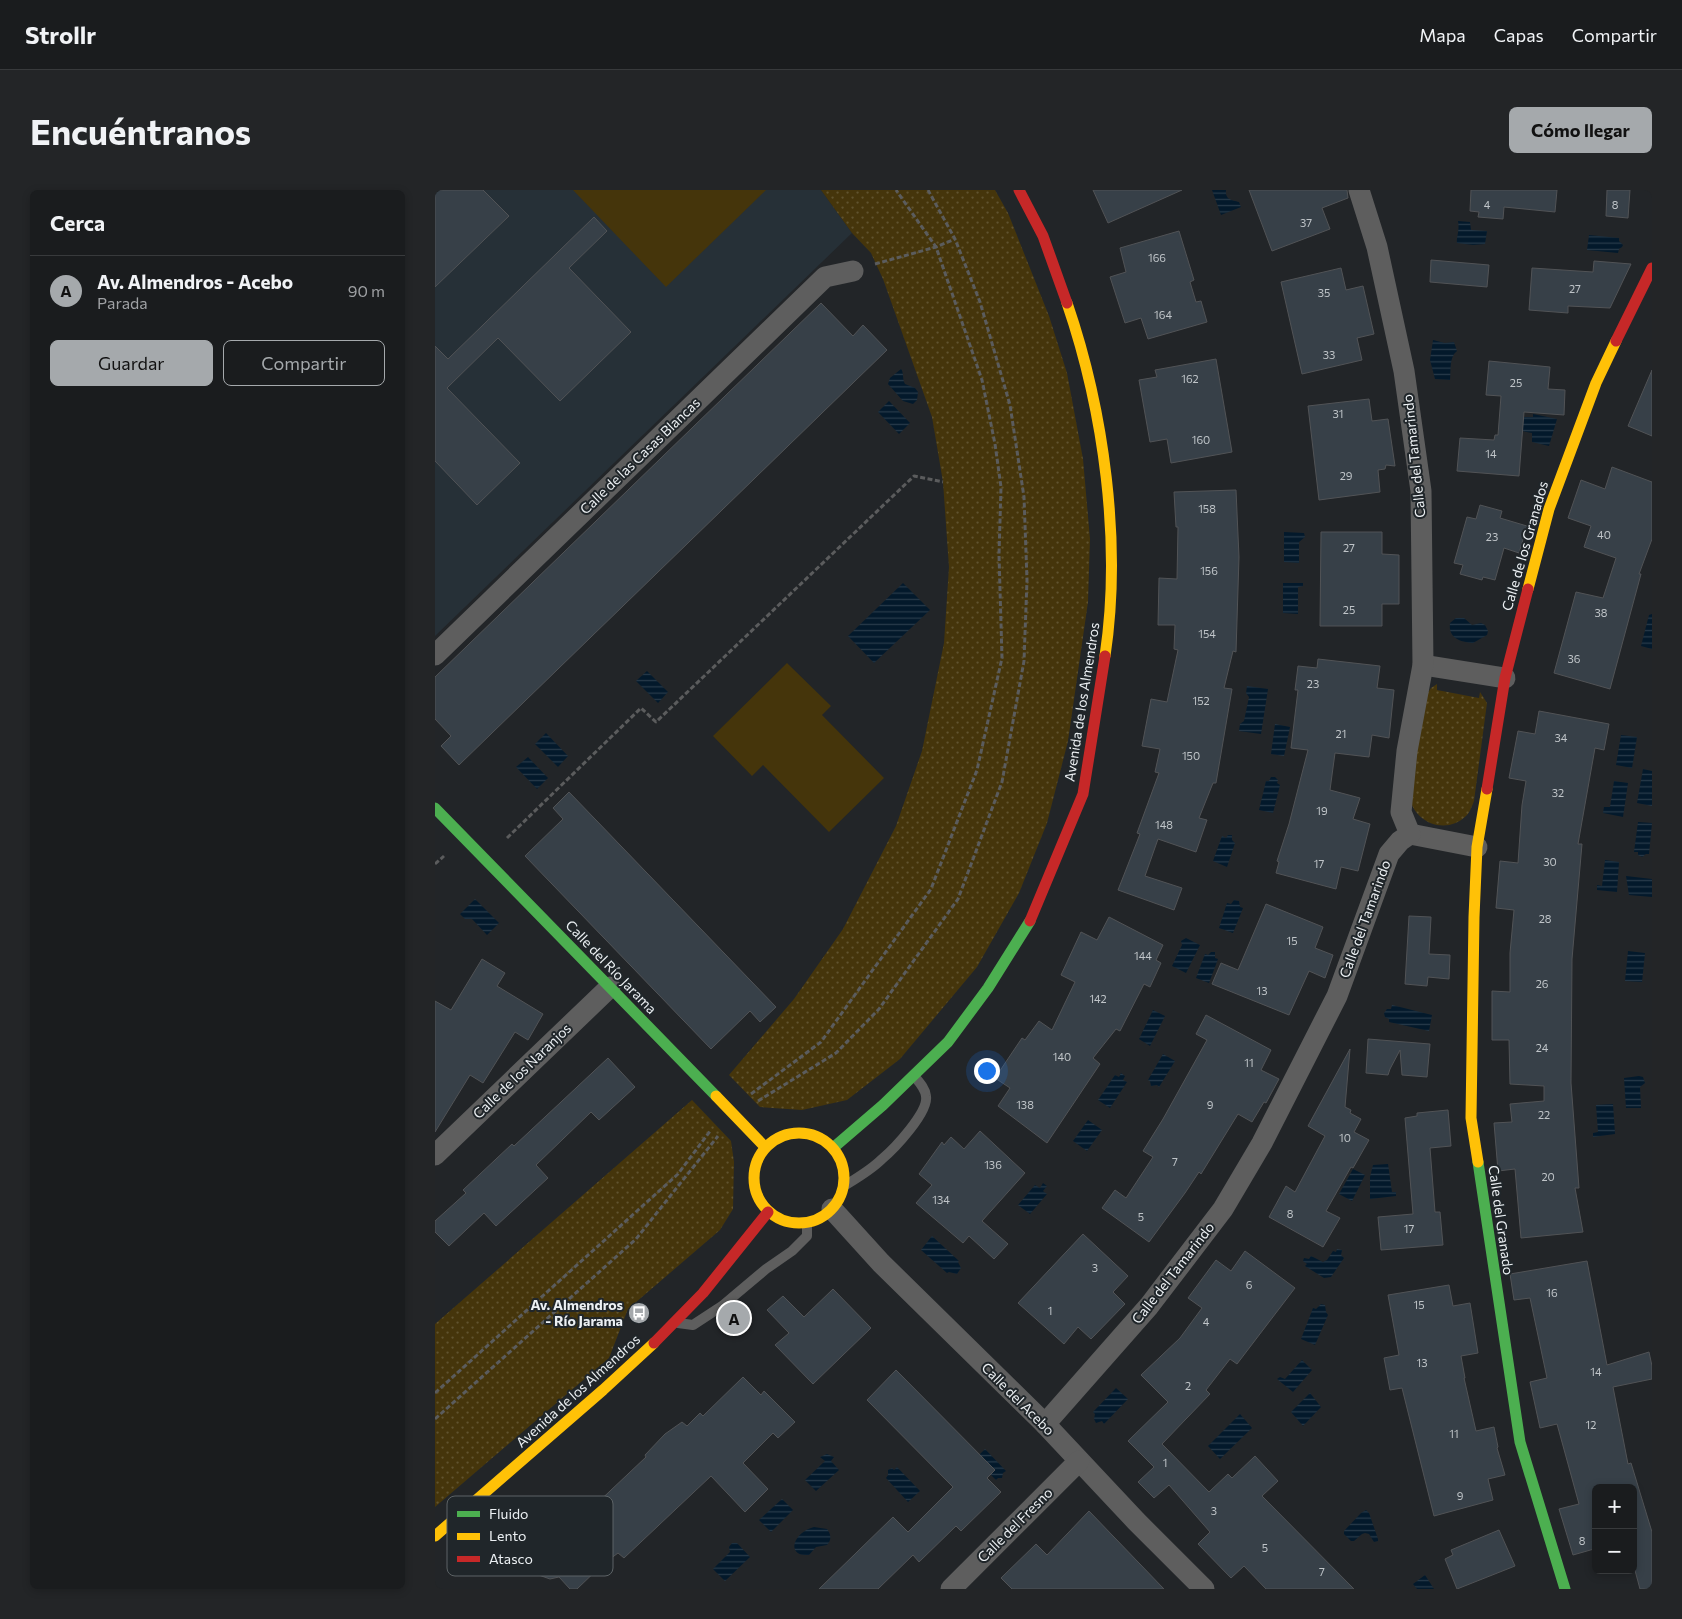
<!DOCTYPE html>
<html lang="es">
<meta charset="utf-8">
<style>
body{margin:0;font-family:Commissioner,sans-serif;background:#232527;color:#f1f3f6}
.controls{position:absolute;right:15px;bottom:15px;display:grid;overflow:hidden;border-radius:8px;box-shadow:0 2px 8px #0003}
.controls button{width:45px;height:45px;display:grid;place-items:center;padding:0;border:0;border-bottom:1px solid #383a3c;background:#1a1c1e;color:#f1f3f6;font:25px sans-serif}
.you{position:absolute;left:551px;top:880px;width:18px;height:18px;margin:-12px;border:4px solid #fff;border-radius:50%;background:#1a73e8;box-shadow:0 0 0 8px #1a73e833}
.badge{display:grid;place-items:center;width:32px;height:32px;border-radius:50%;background:#a5a9ac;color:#111;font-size:16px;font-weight:700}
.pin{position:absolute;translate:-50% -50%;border:2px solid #fff;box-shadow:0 1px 5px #0006}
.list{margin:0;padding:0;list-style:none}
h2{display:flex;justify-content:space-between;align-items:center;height:65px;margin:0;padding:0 20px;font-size:21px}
h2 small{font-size:16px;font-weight:400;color:#9fa1a4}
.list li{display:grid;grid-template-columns:32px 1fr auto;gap:15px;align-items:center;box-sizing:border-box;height:70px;padding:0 20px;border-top:1px solid #383a3c}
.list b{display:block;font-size:19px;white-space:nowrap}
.list p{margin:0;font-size:16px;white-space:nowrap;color:#9fa1a4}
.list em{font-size:16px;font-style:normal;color:#9fa1a4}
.actions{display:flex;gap:10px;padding:15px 20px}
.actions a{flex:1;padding:11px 0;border:1px solid #a5a9ac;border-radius:8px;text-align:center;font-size:18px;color:#a5a9ac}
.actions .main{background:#a5a9ac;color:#111}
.map{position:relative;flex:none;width:1217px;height:1399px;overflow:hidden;border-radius:8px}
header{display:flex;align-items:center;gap:30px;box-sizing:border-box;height:70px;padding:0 25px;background:#1a1c1e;border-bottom:1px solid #383a3c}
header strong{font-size:24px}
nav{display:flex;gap:28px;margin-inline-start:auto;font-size:18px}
.intro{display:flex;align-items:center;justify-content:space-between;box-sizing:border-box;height:120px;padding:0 30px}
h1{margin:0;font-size:35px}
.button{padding:12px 22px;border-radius:8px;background:#a5a9ac;color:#111;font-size:18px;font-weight:700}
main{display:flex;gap:30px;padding:0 30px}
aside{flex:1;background:#1a1c1e;border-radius:8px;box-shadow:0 2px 8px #0003}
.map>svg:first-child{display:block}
</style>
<header>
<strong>Strollr</strong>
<nav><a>Mapa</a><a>Capas</a><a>Compartir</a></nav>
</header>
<div class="intro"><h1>Encuéntranos</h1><a class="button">Cómo llegar</a></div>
<main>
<aside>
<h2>Cerca<small></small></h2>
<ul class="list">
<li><span class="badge">A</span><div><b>Av. Almendros - Acebo</b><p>Parada</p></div><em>90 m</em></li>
</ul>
<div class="actions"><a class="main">Guardar</a><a>Compartir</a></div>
</aside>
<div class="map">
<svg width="1217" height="1399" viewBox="0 0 1217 1399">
<defs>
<pattern id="park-dots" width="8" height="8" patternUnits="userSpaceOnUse" patternTransform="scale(1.25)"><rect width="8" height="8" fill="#45350b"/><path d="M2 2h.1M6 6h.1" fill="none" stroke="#60532f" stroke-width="1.8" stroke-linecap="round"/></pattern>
<pattern id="water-rules" width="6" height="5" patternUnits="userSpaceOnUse" patternTransform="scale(1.25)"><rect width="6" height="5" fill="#03192b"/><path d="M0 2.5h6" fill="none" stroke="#283b4a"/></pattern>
</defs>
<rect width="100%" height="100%" fill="#222528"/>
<path fill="#263037" d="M0 0H386L417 43 0 446Z"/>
<g fill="#45350b">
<path d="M138 0H331L231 97Z"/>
<path d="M352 473 396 516 387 525 449 588 394 642 328 575 317 586 278 546Z"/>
</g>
<g fill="url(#park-dots)">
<path d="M386 0H560L573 23 614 126 632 183 648 269 655 349 653 412 633 551 612 633 584 703 542 777 465 869 412 910 367 920 325 917 294 885 359 809 408 739 461 636 487 561 509 453 514 377 508 292 497 227 448 89 436 63 417 43Z"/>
<path d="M1002 494V500L1044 508 1045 502 1052 513 1039 611C1037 616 1035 622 1032 625 1011 647 976 632 974 603L992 504 996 498Z"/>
<path d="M257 910 296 951 299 972 298 1019 285 1040 193 1119 174 1168 0 1317V1134Z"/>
</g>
<g fill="url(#water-rules)">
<path d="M777 0H791C790 10 797 10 804 12L806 17 786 25Z"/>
<path d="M1023 31 1035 32 1036 40 1052 41 1050 54 1038 55 1022 53C1021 48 1025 40 1023 31Z"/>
<path d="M1154 45 1184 48V51L1188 55 1187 57 1184 59 1183 63 1152 60Z"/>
<path d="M998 150 1010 153 1019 152 1022 161C1014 167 1016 180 1015 190L1000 189 995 170Z"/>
<path d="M466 179C469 182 467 189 470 194L480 198 483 202 482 210 478 214 468 211 453 194 455 188Z"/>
<path d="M454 211 475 233 464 244 443 222Z"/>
<path d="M1098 224 1122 229 1114 256 1097 252V243L1087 241 1088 227H1098Z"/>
<path d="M849 342 869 343 870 347 864 352V373L849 372Z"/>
<path d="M468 393 495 420 439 473 413 446Z"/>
<path d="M848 393H868V396L863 397V424L848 423Z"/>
<path d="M1217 424V459L1206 456 1214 425Z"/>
<path d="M1021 428H1029L1037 435 1046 433 1050 435 1053 441 1052 445 1038 453C1025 452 1013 448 1015 433Z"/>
<path d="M212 481 233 502 223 513 201 491Z"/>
<path d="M812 496 833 499 826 544 804 541 805 534 809 531 814 507 811 503Z"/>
<path d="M840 534 855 537 849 566 836 564Z"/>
<path d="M111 543 133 566 123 577 100 554Z"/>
<path d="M1186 545 1202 547 1197 578 1181 575Z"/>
<path d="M93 567 113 588 102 599 81 577Z"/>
<path d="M1208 579 1217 581V616L1202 613Z"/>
<path d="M836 587H840L843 590 842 593 845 595 838 623 824 620 831 591H834Z"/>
<path d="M1179 591 1193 593 1188 627 1168 623 1169 617H1175Z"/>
<path d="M1203 632 1217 633 1214 664H1211L1207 667 1203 665V662H1199Z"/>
<path d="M793 645H797V650L800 653 792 677 778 671 787 646 791 648Z"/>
<path d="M1170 670 1184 672 1182 702 1162 700V695L1167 696Z"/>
<path d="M1191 686 1217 689V707L1194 705Z"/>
<path d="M40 709 64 733 52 745 37 729H30L25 724Z"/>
<path d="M799 710 804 711 805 717 808 718 798 743 784 738 792 713 796 714Z"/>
<path d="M751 748 765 755 751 783 737 776 747 755 746 751Z"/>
<path d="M1193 761 1210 763 1207 792 1190 791Z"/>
<path d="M776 762H780V768L783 769 774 793 761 788 770 764 773 765Z"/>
<path d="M957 815 997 825 994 841 954 832V829L950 827 949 823 952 819H956Z"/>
<path d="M718 820 730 826 715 856 704 849Z"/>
<path d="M728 864 740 871 724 897 722 895 716 896 715 891 713 890Z"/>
<path d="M686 883 690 886 688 890 692 892 675 918 663 910 680 885 684 887Z"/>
<path d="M1204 886 1208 887 1210 893 1205 897 1206 918H1191L1189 888Z"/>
<path d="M1178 914 1180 944 1158 947V943L1163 942 1161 915Z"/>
<path d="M653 930 667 940 652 961 638 951Z"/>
<path d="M953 974 957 1002H961V1006L935 1009V987L938 975Z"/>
<path d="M918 979 930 985 917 1011 904 1004Z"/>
<path d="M608 993 612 996 608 1001 612 1004 595 1024 583 1015 600 995 605 998Z"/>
<path d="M497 1046 524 1071 523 1072 526 1078 522 1084 514 1082 512 1083 486 1060Z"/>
<path d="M902 1059 907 1060 906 1065 909 1068 896 1087 889 1088 870 1076 872 1074 868 1071 869 1068 874 1069 876 1066 888 1072 892 1070 898 1061 901 1062Z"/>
<path d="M886 1114 890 1115 891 1122 893 1125 880 1155 866 1149 878 1118 881 1119Z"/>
<path d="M867 1170 877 1180 858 1202 842 1189 845 1187 850 1189Z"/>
<path d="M681 1198 693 1209 669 1234 667 1231 661 1233 659 1229 660 1224 658 1222Z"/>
<path d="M875 1203 886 1217 868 1236 856 1222Z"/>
<path d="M805 1224 817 1238 785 1269 773 1256Z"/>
<path d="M550 1259 571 1281 568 1283 567 1288H563L561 1290 540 1269Z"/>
<path d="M392 1264 399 1267 396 1271 404 1280 381 1301 370 1290 390 1271 385 1267Z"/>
<path d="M462 1277 485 1301 473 1312 451 1288 453 1285V1280L457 1278 459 1280Z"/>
<path d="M347 1309 358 1320 336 1342 324 1330Z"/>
<path d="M931 1320 934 1323 943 1349V1351L939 1352 934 1344 930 1343 927 1344 919 1351H916L909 1344V1341L926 1323Z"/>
<path d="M379 1337 392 1339C396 1344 397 1350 392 1355L381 1357 374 1365C351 1367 357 1343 379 1337Z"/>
<path d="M297 1353H302L315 1367 290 1391 278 1379 295 1362 294 1357Z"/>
<path d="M990 1385 999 1399H982L978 1394Z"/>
</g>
<g fill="#374048" stroke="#515356">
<path d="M0 0H48L74 26 0 97Z"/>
<path d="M658 0H747L673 33Z"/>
<path d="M814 0H912L913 8 887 18 895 39 837 61Z"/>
<path d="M1036 0H1122L1120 22 1069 17 1068 29 1043 27 1044 22 1035 21Z"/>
<path d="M1172 0H1195L1193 28 1171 26Z"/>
<path d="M159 27 172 41 134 78 196 142 125 211 63 148 12 198 85 273 42 315 0 271V156L13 169Z"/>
<path d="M744 41 759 90 755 92 761 112 766 111 772 132 713 149 706 128 690 133 675 87 691 82 685 58Z"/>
<path d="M996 70 1054 75 1052 97 995 92Z"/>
<path d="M1159 71 1196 74 1175 118 1133 116V123L1094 120 1097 78 1158 82Z"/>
<path d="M906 78 911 100 928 96 939 144 922 148 927 170 867 184 846 92Z"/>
<path d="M386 113 418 146 428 135 452 160 24 575 6 556 16 546 0 529V487Z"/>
<path d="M781 169 797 262 736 273 732 249 715 252 704 190 722 187 720 180Z"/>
<path d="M1054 171 1115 177 1113 199 1130 200 1129 225 1089 222 1084 286 1022 281 1025 248 1059 250 1060 245H1063L1066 206 1051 205Z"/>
<path d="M1217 180V246L1193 236Z"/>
<path d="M934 209 937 231 953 229 960 276 951 275 950 279 943 280 945 302 884 310 873 216Z"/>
<path d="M1177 277 1217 292V349L1204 384H1206L1175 499 1119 483 1141 402 1168 408 1181 368 1149 357 1156 336 1133 328 1146 290 1170 299Z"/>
<path d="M801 300 804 367 801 462 798 461 789 498 797 499 781 593H778L764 628 772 630 761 662 723 649 710 686 747 698 739 720 683 700 705 644 702 643 724 583 720 582 725 559 707 556 716 509 732 512 743 460 739 459 740 435H723L724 388 742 389 743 337H741L739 302Z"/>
<path d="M1045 315 1067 321 1065 328 1092 336 1084 363 1069 358 1060 390 1048 387 1047 390 1025 384 1028 375 1019 373 1032 327 1041 329Z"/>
<path d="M886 342H947V364L964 365V414H947V436H885Z"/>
<path d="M883 469 945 476 942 498 959 500 954 548 937 545 934 567 900 563 895 600 925 608 918 629 935 634 923 681 906 677 901 699 841 683 844 672 842 671 854 634 873 560 856 558 863 500H860L863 476 882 478Z"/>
<path d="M1104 521 1174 534 1169 560 1160 558 1143 654H1147L1137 769 1136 893 1144 998H1140L1148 1042 1086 1048 1080 979 1063 981 1059 933 1077 932 1075 914 1109 911V896L1075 894 1074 850H1057V801L1075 802V763L1079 720 1061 718 1065 671 1083 673 1087 615 1091 591 1074 588 1083 541 1100 544Z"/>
<path d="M134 602 341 817 325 832 315 821 276 859 90 666 128 629 118 618Z"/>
<path d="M831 714 888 737 880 758 898 765 890 788 874 781 854 825 777 794 786 773 803 780Z"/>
<path d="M974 726 996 727 994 764 1015 765 1014 789 993 787 992 796 970 794Z"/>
<path d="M674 727 728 755 721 770 726 773 715 797 709 794 685 841 681 839 658 868 665 874 612 953 563 916 575 898 560 888 587 848 590 850 604 831 617 840 640 792 626 785 646 742 662 750Z"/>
<path d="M47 769 70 783 62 796 108 824 93 850 80 842 48 893 35 885 0 942V811L16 820Z"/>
<path d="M771 825 836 860 826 880 844 889 831 913 829 912 817 932 803 924 766 984 764 982 750 1003 714 1052 667 1018 680 1000 691 1008 718 967 708 961 728 929 772 850 761 844Z"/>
<path d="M933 849 995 854 992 887 967 885 965 860 955 879 953 885 931 883Z"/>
<path d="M915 859 910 917 916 920 915 923 926 929 919 942 934 950 918 978 916 977 891 1021 905 1028 888 1057 834 1027 851 996 860 1002 890 946 873 936Z"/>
<path d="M173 868 200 897 164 930 156 922 101 975 113 988 61 1036 49 1023 14 1056 0 1042V1031L31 1003 28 1000 77 954 79 956Z"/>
<path d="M1013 920 1016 956 995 958 1000 1022H1005L1008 1055 946 1060 943 1027 978 1024 970 928 982 926V923Z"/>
<path d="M545 941 590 983 547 1031 573 1054 559 1069 534 1046 528 1053 481 1013 497 995 484 984 507 952 509 955 516 947 529 959Z"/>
<path d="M648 1044 693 1086 678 1102 690 1114 656 1149 643 1137 629 1154 583 1113Z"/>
<path d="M810 1061 860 1098 802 1174 795 1169 771 1200 775 1204 727 1254 774 1302 793 1284 797 1288 820 1266 843 1291 827 1306 919 1399H831L809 1376 796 1388 763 1354 775 1342 734 1295 719 1308 703 1292 719 1277 693 1251 733 1212 706 1185 745 1148 767 1118 753 1108 781 1070 796 1081Z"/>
<path d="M1152 1071 1172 1175 1214 1162 1217 1176V1189L1178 1197 1193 1274 1196 1273 1217 1342V1399H1205L1198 1373V1298H1161V1367L1159 1359 1138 1365 1124 1319 1144 1314 1122 1234 1105 1238 1095 1192 1112 1188 1095 1108 1079 1110 1075 1084Z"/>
<path d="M1014 1095 1018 1116 1035 1113 1043 1163 1026 1166 1030 1188H1029L1041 1241 1059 1237 1063 1257 1062 1258 1070 1285 1053 1289 1058 1310 999 1326 967 1198 955 1200 949 1168 964 1165 953 1105Z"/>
<path d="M398 1099 436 1138 378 1194 340 1155 354 1143 332 1120 348 1106 369 1127Z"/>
<path d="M461 1180 560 1280 552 1288 566 1302 526 1341 521 1336 484 1372 478 1365 443 1399H384L458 1327 473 1342 518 1297 432 1210Z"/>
<path d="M308 1187 326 1205 329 1201 360 1232 343 1248 338 1243 308 1273 333 1299 310 1322 276 1286 189 1368 183 1363 167 1375 142 1399H135L124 1387 115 1389 81 1377 123 1337 127 1342 155 1316 157 1318 211 1267 210 1265 230 1244 247 1232 252 1236 265 1223 268 1226Z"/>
<path d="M654 1321 729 1399H577L566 1388 601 1354 612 1365Z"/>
<path d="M1064 1340 1080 1376 1022 1399 1010 1369 1018 1365 1016 1360Z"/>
</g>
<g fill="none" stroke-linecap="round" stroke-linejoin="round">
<g stroke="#5b5c5d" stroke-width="3" stroke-dasharray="5 2.5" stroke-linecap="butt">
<path d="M440 74 501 57 520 49"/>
<path d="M72 648 206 518 221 532 479 286 508 292"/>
<path d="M0 674 9 666"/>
<path d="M316 904 386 852 496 699 542 580 567 468 564 365 566 297 560 254 547 190 501 57 461 0"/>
<path d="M323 911 401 863 444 819 523 709 567 592 589 471 592 390 589 307 575 215 545 112 520 49 493 0"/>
<path d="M0 1203 243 984 276 940"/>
<path d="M0 1229 201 1049 283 946"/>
</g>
<g stroke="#5e5e5e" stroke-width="10">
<path d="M409 996C422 988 436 980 447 969 459 959 494 922 491 906 490 898 484 892 479 886"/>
<path d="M243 1133 258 1135 287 1116 331 1079 357 1061 372 1046V1033"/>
</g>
<g stroke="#5e5e5e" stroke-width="21">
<path d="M0 465 390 87 418 81"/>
<path d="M988 475 1070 488"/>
<path d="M975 644 1042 657"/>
<path d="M0 965 175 797"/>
<path d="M397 1019 446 1073 610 1234 701 1331 769 1399"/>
<path d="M610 1234 714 1116 788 1019 827 953 902 806 954 664 965 651 975 644 966 622 972 561 988 475 986 301 969 181 942 57 924 0"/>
<path d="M516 1399 644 1271"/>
</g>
<g stroke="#4caf50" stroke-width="11">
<path d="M0 618 281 906"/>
<path d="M398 958 448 915 513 852 553 798 595 731"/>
<path d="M1043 972 1085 1252 1130 1399"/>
</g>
<g stroke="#ffc107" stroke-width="11">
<path d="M632 113C669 221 687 353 670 466"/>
<path d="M1093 399 1114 319 1161 193 1181 151"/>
<path d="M281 906 330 957"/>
<circle cx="364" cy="988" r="45"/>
<path d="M1043 972 1036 928 1039 727 1042 657 1052 599"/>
<path d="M0 1346 168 1200 219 1153"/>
</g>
<g stroke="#c62828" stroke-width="11">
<path d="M584 0 608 46 632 113"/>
<path d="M1181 151 1217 78"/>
<path d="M1052 599 1070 488 1093 399"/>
<path d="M595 731 648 604 670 466"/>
<path d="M219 1153 268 1103 333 1022"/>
</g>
</g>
<defs>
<g id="bus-disc" transform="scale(1.125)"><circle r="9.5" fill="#a5a9ac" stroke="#20262a"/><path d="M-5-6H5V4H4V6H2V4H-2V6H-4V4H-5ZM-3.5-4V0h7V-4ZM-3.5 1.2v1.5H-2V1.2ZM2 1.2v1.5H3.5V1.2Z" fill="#fff"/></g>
</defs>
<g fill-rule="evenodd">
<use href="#bus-disc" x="204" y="1123"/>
</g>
<g text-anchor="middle" stroke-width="4" stroke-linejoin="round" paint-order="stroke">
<g font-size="11" fill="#bfc4c8">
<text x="1052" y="19">4</text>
<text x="1180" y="19">8</text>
<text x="871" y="37">37</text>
<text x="722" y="72">166</text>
<text x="1140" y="103">27</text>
<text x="889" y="107">35</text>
<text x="728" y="129">164</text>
<text x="894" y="169">33</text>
<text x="755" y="193">162</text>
<text x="1081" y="197">25</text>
<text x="903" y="228">31</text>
<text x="766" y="254">160</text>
<text x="1056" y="268">14</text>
<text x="911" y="290">29</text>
<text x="772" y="323">158</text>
<text x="1169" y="349">40</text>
<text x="1057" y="351">23</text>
<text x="914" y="362">27</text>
<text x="774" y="385">156</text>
<text x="914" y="424">25</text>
<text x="1166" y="427">38</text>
<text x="772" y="448">154</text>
<text x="1139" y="473">36</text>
<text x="878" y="498">23</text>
<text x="766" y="515">152</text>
<text x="906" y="548">21</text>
<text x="1126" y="552">34</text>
<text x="756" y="570">150</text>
<text x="1123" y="607">32</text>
<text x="887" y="625">19</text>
<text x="729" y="639">148</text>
<text x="1115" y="676">30</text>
<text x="884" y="678">17</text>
<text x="1110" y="733">28</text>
<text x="857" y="755">15</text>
<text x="708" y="770">144</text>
<text x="1107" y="798">26</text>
<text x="827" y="805">13</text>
<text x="663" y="813">142</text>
<text x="1107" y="862">24</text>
<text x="627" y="871">140</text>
<text x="814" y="877">11</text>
<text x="590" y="919">138</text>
<text x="775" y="919">9</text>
<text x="1109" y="929">22</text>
<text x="910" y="952">10</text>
<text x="740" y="976">7</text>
<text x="558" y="979">136</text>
<text x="1113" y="991">20</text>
<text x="506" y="1014">134</text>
<text x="855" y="1028">8</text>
<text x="706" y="1031">5</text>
<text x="974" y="1043">17</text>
<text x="660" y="1082">3</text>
<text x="814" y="1099">6</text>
<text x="1117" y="1107">16</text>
<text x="984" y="1119">15</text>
<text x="615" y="1125">1</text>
<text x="771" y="1136">4</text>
<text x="987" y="1177">13</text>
<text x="1161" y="1186">14</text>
<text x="753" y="1200">2</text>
<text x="1156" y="1239">12</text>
<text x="1019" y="1248">11</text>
<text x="730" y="1277">1</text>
<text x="1025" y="1310">9</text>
<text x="779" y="1325">3</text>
<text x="1147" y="1355">8</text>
<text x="830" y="1362">5</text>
<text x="887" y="1386">7</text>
</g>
<g font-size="14" fill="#ecf0f3" stroke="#20262a">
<text transform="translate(205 266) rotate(-44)" y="5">Calle de las Casas Blancas</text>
<text transform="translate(979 266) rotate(-96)" y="5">Calle del Tamarindo</text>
<text transform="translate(1090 356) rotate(-74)" y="5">Calle de los Granados</text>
<text transform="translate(647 512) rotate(-81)" y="5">Avenida de los Almendros</text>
<text transform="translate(930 729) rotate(-70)" y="5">Calle del Tamarindo</text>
<text transform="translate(176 777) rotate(46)" y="5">Calle del Río Jarama</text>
<text transform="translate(87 881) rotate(-44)" y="5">Calle de los Naranjos</text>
<text transform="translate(1066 1030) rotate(82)" y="5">Calle del Granado</text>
<text transform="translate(738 1083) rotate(-52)" y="5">Calle del Tamarindo</text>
<text transform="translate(143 1201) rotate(-42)" y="5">Avenida de los Almendros</text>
<text transform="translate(583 1209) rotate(45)" y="5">Calle del Acebo</text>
<text transform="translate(580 1335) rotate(-45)" y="5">Calle del Fresno</text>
</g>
<g font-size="14" font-weight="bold" fill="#ecf0f3" stroke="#20262a" text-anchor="end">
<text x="188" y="1120">Av. Almendros<tspan x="188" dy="16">- Río Jarama</tspan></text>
</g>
</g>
<rect x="12" y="1306" width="166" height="80" rx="8" fill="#20262a" stroke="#5d6366" stroke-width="1"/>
<rect x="22" y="1321" width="23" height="6" fill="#4caf50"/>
<rect x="22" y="1343" width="23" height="7" fill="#ffc107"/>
<rect x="22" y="1366" width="23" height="6" fill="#c62828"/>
<g font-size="14" fill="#ecf0f3">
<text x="54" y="1329">Fluido</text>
<text x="54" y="1351">Lento</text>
<text x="54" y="1374">Atasco</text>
</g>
</svg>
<div class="controls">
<button>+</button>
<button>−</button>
</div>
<div class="you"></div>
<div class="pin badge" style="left:299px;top:1128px">A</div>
</div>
</main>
